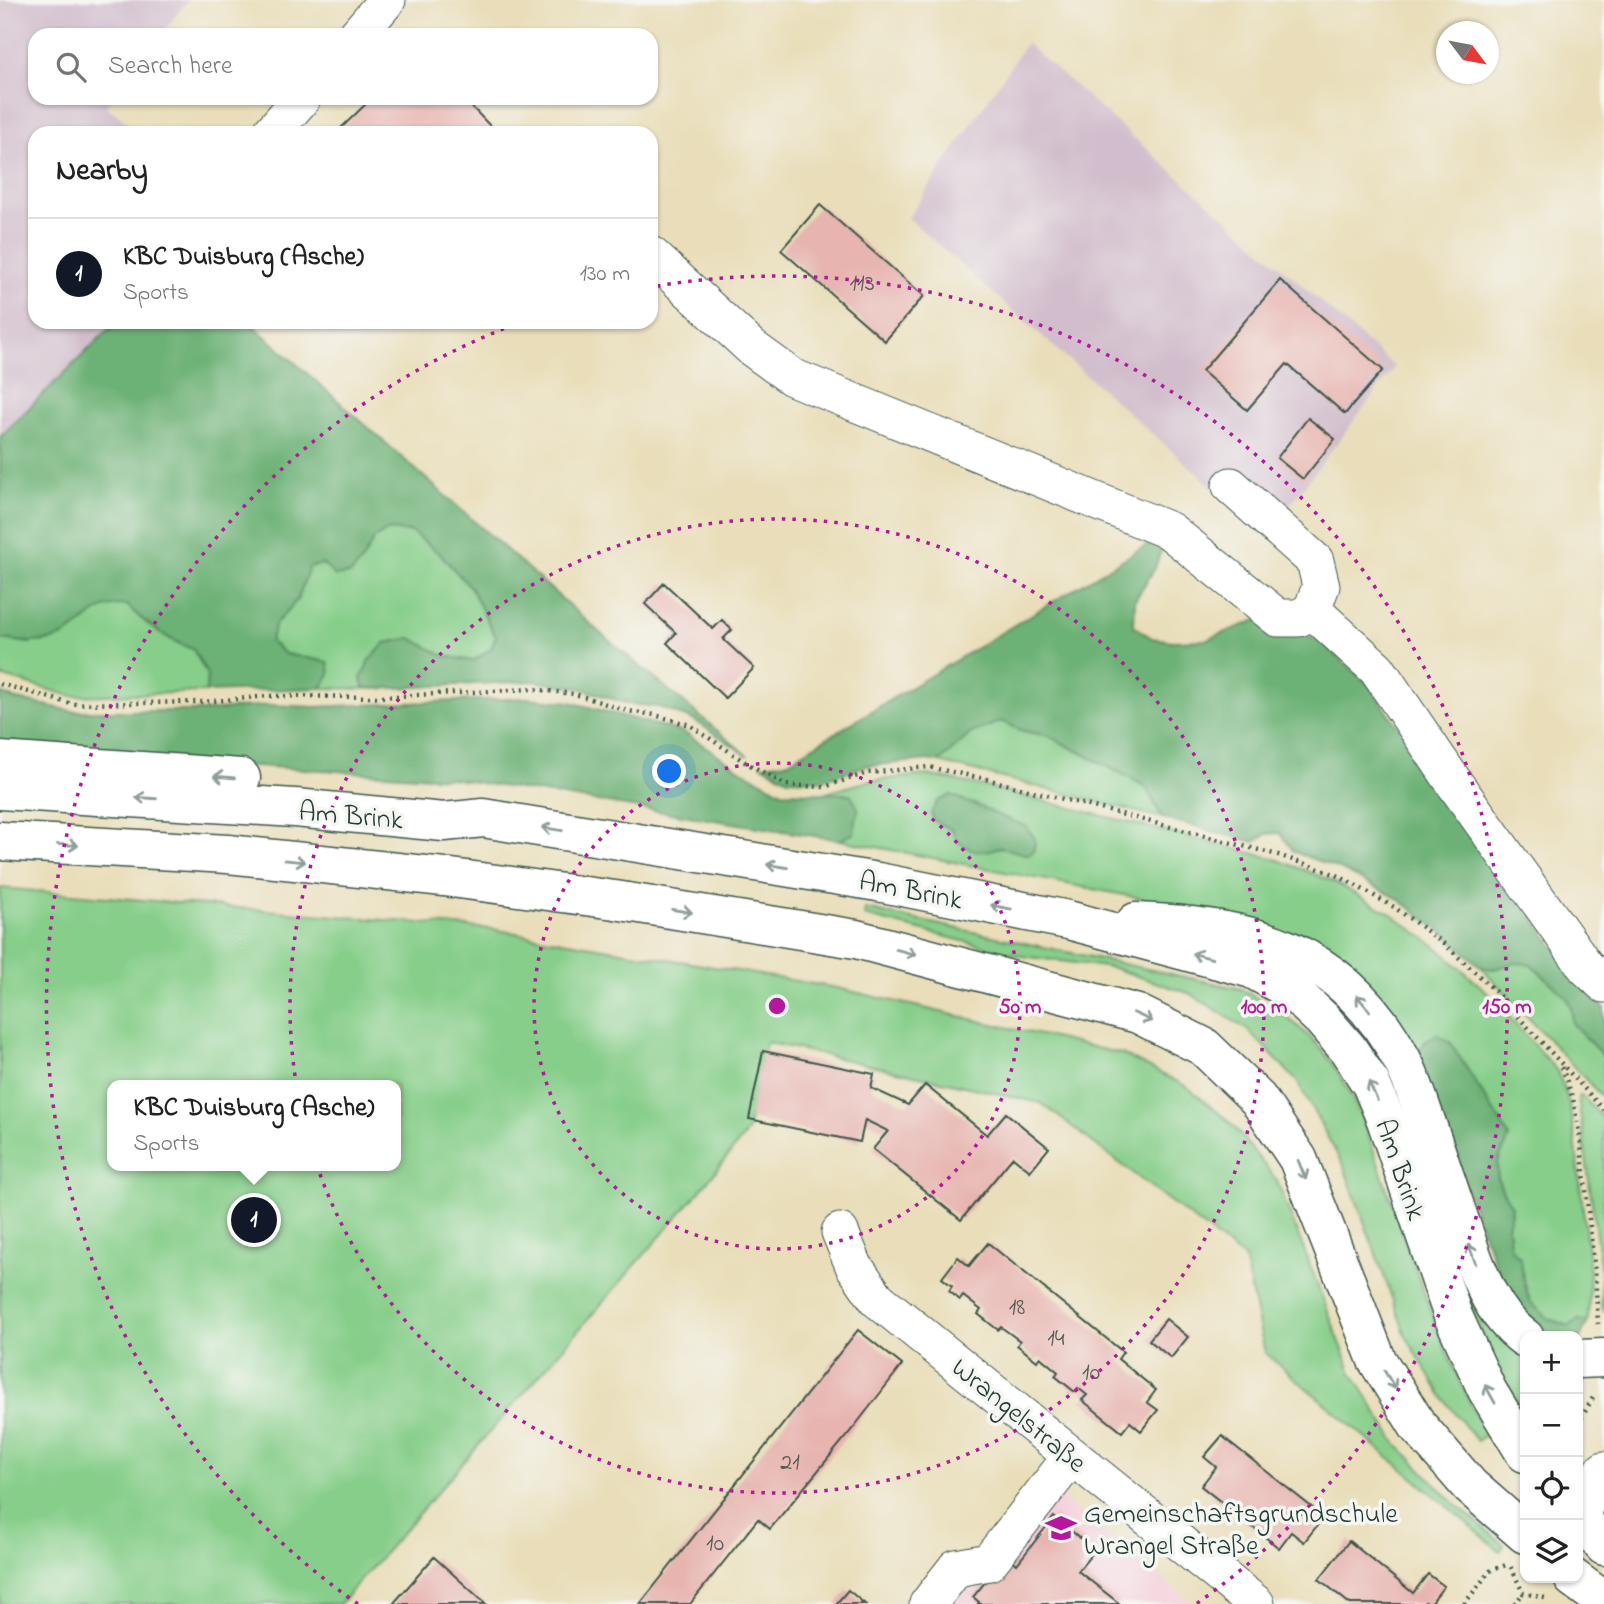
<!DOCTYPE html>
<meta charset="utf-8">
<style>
body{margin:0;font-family:"Indie Flower",sans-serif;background:#f2f2f2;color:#222}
.controls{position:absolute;right:21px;bottom:21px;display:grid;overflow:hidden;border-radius:14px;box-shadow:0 2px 5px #0004}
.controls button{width:63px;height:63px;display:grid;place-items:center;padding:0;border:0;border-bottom:2px solid #e0e0e0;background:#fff;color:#222;font:35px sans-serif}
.compass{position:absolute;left:1436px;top:21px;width:63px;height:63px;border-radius:50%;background:#fff;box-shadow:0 2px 5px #0004;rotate:122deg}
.you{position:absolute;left:670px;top:772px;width:24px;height:24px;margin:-18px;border:5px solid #fff;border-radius:50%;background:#1a73e8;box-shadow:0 0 0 10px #1a73e833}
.badge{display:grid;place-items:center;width:46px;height:46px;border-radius:50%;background:#111827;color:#fff;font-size:23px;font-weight:700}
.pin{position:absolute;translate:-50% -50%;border:4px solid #fff;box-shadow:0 2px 7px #0006}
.popup{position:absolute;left:107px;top:1080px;width:294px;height:91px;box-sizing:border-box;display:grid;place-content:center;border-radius:14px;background:#fff;filter:drop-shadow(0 2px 5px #0005);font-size:23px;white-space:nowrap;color:#767676}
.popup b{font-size:26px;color:#222}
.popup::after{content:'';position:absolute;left:50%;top:100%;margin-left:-14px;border:14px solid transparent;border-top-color:#fff}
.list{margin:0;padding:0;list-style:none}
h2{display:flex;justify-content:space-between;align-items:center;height:91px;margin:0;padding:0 28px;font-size:30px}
h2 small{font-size:23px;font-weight:400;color:#767676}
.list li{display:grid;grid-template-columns:46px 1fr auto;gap:21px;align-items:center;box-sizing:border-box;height:112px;padding:0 28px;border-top:2px solid #e0e0e0}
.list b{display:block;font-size:26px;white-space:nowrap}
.list p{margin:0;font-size:23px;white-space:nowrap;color:#767676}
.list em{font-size:23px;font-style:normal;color:#767676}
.icon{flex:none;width:38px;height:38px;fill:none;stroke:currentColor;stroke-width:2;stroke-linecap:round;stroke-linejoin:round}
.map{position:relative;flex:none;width:1604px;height:1604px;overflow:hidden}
.search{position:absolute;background:#fff;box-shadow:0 2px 5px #0004;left:28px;top:28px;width:630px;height:77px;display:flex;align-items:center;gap:18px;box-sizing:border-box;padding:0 24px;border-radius:21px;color:#767676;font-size:26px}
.panel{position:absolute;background:#fff;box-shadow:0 2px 5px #0004;left:28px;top:126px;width:630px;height:203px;border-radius:21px}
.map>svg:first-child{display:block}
</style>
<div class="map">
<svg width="1604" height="1604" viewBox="0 0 1604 1604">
<rect width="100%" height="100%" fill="#f6f6f2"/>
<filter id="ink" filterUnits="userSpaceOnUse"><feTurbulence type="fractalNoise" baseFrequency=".0143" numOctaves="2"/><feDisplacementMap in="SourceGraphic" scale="14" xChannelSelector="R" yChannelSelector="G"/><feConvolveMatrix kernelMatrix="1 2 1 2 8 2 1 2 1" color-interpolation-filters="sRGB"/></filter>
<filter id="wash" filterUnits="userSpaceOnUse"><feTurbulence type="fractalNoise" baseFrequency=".00686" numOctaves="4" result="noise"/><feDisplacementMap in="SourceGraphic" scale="28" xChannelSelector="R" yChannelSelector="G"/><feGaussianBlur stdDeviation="1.57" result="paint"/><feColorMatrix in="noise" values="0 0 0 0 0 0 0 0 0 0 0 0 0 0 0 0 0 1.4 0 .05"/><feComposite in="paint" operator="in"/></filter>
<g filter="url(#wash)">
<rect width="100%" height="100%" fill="#e9deb9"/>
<path fill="#f5cfdb" d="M1053 1491 1193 1604H935Z"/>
<g fill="#d1bdcc">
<path d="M0 0H188L161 35H35V98H112L106 106 141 133H35V322H116L0 437Z"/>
<path d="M1026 43 1395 367 1267 535 908 218Z"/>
</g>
<g fill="#86ce89" stroke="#52865e" stroke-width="2" fill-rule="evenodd">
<path d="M389 530 412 532 440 554 471 588 496 637 491 649 473 661 444 656 411 638 364 687 375 689 321 688 330 674 328 662 285 654 270 641 276 623 298 599 309 566 363 559 373 539Z"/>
<path d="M108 604 127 605C146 625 167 640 193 649L207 674 206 692 71 696 0 676V639L30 643 87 618Z"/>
<path d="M1002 721 1023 731 1049 736 1146 786 1162 818 939 762 971 733Z"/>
<path d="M927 775 983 786 1276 859 1332 881 1390 913 1438 948 1487 992 1558 1072 1568 1100 1575 1138 1590 1272 1588 1322 1578 1320 1569 1326 1549 1319 1530 1302 1523 1278 1521 1259 1510 1247 1508 1227 1512 1206C1502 1192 1492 1175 1500 1157 1503 1149 1508 1144 1509 1136L1450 1042 1426 1040 1421 1049 1414 1051 1394 1022 1186 907 840 840 854 833 825 793 869 781ZM973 803 1001 818 1027 827 1029 855 999 847 987 851 958 842 952 830Z"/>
<path d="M0 888 492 929 837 988 1122 1054 1186 1086 1230 1122 1277 1181 1352 1373 1396 1443 1454 1503 1504 1545 1500 1551 1265 1353 1244 1258 1041 1103 766 1042 747 1132 698 1193 340 1604H0ZM112 1085H396V1166H112Z"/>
<path d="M865 909 1241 989C1277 1009 1311 1031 1334 1066 1362 1107 1375 1157 1392 1203 1420 1282 1445 1359 1486 1434L1477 1441 1441 1395 1406 1336 1344 1167 1297 1081 1249 1031 1191 994 1113 968 1022 956 864 916Z"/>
<path d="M1515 962 1531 964 1567 998 1571 1007 1573 1024 1604 1057V1099L1481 967 1493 969Z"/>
<path d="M1369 1029 1525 1354V1414L1504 1379 1485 1340 1472 1310 1402 1108 1386 1073 1364 1037V1032Z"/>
<path d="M1581 1095 1604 1119V1311L1601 1306V1272L1578 1097Z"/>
</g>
<g fill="#6cb175" stroke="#467754" stroke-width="2">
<path d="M116 322H249L606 638 748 756 694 720 659 707 629 704 576 687 532 681 375 689 364 687 361 678 369 661 385 643 411 638 444 656 473 661 491 649 496 637 471 588 440 554 412 532 389 530 374 539 363 559 351 574 335 576 323 564 309 567 298 599 276 623 270 641 285 654 328 662 330 674 321 688 206 692 207 674 193 649C167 640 147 625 127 605 93 604 92 620 65 635 46 645 21 642 0 639V437Z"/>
<path d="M1157 539 1163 546 1155 568 1135 600 1134 626 1152 638 1173 641 1205 640 1257 620 1297 632 1323 643 1367 683 1583 987 1604 1008V1057L1573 1024 1571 1007 1567 998 1531 964 1515 963 1493 969 1481 967 1446 935 1397 898 1340 869 1294 852 1280 833 1267 834 1254 842 1163 818 1145 786 1049 736 1023 731 1001 721 971 733 939 762 928 760 865 766 822 780 788 779 762 765 787 762Z"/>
<path d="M0 693 15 699 72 711H206L270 705 314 707 527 698 570 702 683 732 743 771 782 792 850 794 858 808 854 833 840 840 449 778 0 750Z"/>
<path d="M951 795 1027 827 1035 839 1034 850 1029 855 999 847 987 851 972 850 958 842 952 830 934 821 931 813 938 801Z"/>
<path d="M1437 1034 1450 1042 1509 1136C1508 1144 1503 1149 1500 1157 1492 1175 1502 1192 1512 1206L1508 1227 1510 1247 1521 1259 1523 1278 1530 1302 1549 1319 1569 1326 1578 1320 1588 1322 1582 1333 1579 1344 1578 1336C1541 1336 1536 1329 1511 1305L1414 1051C1423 1048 1427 1039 1437 1034Z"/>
</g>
<g id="blocks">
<g fill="#e7b4af">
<path d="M372 98H463L497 133H336Z"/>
<path d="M820 205 924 296 885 341 781 250Z"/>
<path d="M1280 280 1383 370 1345 414 1287 364 1247 410 1202 371Z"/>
<path d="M1308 418 1335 439 1303 479 1277 458Z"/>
<path d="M664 583 713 629 722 620 732 630 723 639 754 668 725 698 667 643 676 633 645 604Z"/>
<path d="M763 1051 874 1074 871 1088 908 1105 925 1085 987 1135 1006 1113 1049 1148 1030 1171 1013 1157 961 1220 873 1149 888 1131 865 1120 860 1142 749 1119Z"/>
<path d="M988 1243 1123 1352 1118 1359 1156 1390 1147 1402 1158 1410 1141 1431 1130 1422 1122 1432 1082 1400 1087 1395 1078 1388 1075 1392 1055 1376 1058 1372 1040 1357 1037 1361 1017 1345 1020 1341 1001 1327 998 1330 978 1314 981 1310 963 1296 960 1300 949 1291 952 1286 942 1278 958 1257 969 1266Z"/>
<path d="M1166 1319 1188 1337 1171 1358 1149 1340Z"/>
<path d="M858 1330 902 1365 854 1427 770 1529 758 1519 690 1604H640Z"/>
<path d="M1222 1436 1324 1517 1304 1542 1291 1532 1279 1548 1201 1486 1216 1467 1204 1457Z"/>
<path d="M1054 1517 1095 1550 1078 1571 1120 1604H978L979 1602 973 1597 1007 1555 1017 1564Z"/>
<path d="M1349 1541 1413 1593 1428 1574 1444 1586 1430 1604 1425 1602 1423 1604H1350L1319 1579Z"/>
<path d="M434 1557 486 1604H393Z"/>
<path d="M848 1590 865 1604H836Z"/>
</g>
</g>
</g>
<g filter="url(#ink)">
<use href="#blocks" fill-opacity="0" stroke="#3d5548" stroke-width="2"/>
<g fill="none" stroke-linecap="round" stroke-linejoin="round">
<g stroke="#3d5548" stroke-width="39">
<g id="minor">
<path d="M357 35 387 0"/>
<path d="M271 133 302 98"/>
<path d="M651 255 752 348 792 377 1170 531 1278 618H1299L1312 610 1321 586 1315 561 1231 486"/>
<path d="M1312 610 1377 669 1455 784 1586 967 1604 984"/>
<path d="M840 1232 854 1266 877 1299 1256 1604"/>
<path d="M1578 1517 1604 1470"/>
<path d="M928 1604 956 1568 989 1562 1072 1456"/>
</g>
</g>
<g stroke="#3d5548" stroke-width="41">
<g id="major">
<path d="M1578 1516 1604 1546"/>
<path d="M1573 1578 1604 1601"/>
</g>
</g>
<g stroke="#3d5548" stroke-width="41">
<g id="highway">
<path d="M0 761 241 778"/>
<path d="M0 790 295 808 444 822 483 818 878 882 1068 920 1252 969 1292 991 1322 1019 1348 1049 1371 1084 1386 1120 1453 1316 1487 1390 1525 1453"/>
<path d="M0 841 228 854 444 877 615 900 856 939 1138 1014 1204 1047 1258 1099 1298 1159 1377 1360 1418 1426 1470 1486 1525 1534"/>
<path d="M1136 922C1252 926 1345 950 1402 1060 1413 1080 1419 1103 1427 1124 1439 1159 1451 1194 1463 1230 1476 1268 1490 1313 1525 1338"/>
<path d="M1578 1359 1604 1358"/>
</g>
</g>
<g stroke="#3d5548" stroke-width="4.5" stroke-dasharray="2 5" stroke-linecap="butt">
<path d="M0 684 72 704 203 702 269 696 377 697 531 689 575 694 628 711 655 715 690 725 745 762 786 785 824 787 867 773 928 767 986 779 1278 855 1337 875 1394 907 1442 942 1491 987 1604 1110"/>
<path d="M1562 1067 1573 1099 1580 1137 1595 1273 1598 1324"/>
<path d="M1578 1424 1595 1394"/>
<path d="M1511 1567 1523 1593 1545 1598"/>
<path d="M1464 1604 1490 1571 1509 1564"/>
<path d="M1515 1604 1523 1593"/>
</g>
<use href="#minor" stroke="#fff" stroke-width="37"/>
<use href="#major" stroke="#fff" stroke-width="38"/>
<use href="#highway" stroke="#fff" stroke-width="38"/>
</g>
<defs><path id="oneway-shaft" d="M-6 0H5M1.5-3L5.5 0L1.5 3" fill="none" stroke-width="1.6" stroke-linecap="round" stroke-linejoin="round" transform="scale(1.75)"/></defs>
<g stroke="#8f9e9a">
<use href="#oneway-shaft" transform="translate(224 777) rotate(-175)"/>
<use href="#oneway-shaft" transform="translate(146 798) rotate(-176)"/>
<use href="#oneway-shaft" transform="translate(552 829) rotate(-171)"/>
<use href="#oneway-shaft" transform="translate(68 845) rotate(3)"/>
<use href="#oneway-shaft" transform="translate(295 861) rotate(6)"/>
<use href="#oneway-shaft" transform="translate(777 866) rotate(-171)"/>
<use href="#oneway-shaft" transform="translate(1001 907) rotate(-169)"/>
<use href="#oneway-shaft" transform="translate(682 911) rotate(9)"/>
<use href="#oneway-shaft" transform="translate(906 952) rotate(15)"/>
<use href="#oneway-shaft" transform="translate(1202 956) rotate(-165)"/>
<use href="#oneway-shaft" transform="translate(1363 1003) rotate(-130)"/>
<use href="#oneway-shaft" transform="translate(1143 1017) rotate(24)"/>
<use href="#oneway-shaft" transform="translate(1373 1091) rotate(-115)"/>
<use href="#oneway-shaft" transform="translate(1302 1170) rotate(68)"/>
<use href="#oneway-shaft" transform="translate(1472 1254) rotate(-111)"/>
<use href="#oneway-shaft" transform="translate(1390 1380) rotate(58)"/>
<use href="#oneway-shaft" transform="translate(1490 1394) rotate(-119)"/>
</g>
</g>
<g fill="none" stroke="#b5179e" stroke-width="3.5" stroke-dasharray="3.5 7">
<circle cx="777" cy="1006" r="243"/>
<circle cx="777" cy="1006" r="487"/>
<path d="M358 1604A730 730 0 0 1 521 322M657 286A730 730 0 0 1 1196 1604"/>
</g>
<defs>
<g id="school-bare" transform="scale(2.415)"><path d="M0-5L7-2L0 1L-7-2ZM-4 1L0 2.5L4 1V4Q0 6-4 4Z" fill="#b5179e" stroke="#f6f6f2" stroke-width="2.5" paint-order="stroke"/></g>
</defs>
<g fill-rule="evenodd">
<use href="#school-bare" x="1061" y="1528"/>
</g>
<g text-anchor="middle" stroke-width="7" stroke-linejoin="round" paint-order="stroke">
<g font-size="24" fill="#515b53">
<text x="862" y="290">113</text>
<text x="1017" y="1314">18</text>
<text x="1056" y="1345">14</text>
<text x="1091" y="1379">10</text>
<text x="790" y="1469">21</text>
<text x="715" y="1550">10</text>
</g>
<g font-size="28" fill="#1f3d34" stroke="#f6f6f2">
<text transform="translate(351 814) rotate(5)" y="10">Am Brink</text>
<text transform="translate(911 889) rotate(11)" y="10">Am Brink</text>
<text transform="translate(1402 1169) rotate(71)" y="10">Am Brink</text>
<text transform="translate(1020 1414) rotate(39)" y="10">Wrangelstraße</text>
</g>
<g font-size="28" fill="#1f3d34" stroke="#f6f6f2" text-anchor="start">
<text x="1084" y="1522">Gemeinschaftsgrundschule<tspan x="1084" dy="32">Wrangel Straße</tspan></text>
</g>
</g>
<circle cx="777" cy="1006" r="10" fill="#b5179e" stroke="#f6f6f2" stroke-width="3.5"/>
<g font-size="21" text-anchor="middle" font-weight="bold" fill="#b5179e" stroke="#f6f6f2" stroke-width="7" stroke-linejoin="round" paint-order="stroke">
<text x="1020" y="1013">50 m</text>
<text x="1264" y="1013">100 m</text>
<text x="1507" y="1013">150 m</text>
</g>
</svg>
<div class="controls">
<button>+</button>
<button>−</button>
<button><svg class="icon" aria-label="locate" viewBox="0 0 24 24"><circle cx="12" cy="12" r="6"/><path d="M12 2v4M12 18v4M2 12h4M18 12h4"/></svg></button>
<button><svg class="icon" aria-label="layers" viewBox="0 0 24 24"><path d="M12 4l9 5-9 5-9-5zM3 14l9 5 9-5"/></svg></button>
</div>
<svg class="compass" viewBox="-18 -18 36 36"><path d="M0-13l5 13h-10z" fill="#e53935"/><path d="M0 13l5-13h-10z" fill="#767676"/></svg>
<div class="you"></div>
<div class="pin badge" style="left:254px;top:1220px">1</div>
<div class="popup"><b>KBC Duisburg (Asche)</b>Sports</div>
<div class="search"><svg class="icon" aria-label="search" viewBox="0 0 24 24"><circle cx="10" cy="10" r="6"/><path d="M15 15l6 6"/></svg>Search here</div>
<section class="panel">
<h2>Nearby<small></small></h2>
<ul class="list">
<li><span class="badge">1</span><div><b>KBC Duisburg (Asche)</b><p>Sports</p></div><em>130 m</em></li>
</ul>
</section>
</div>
